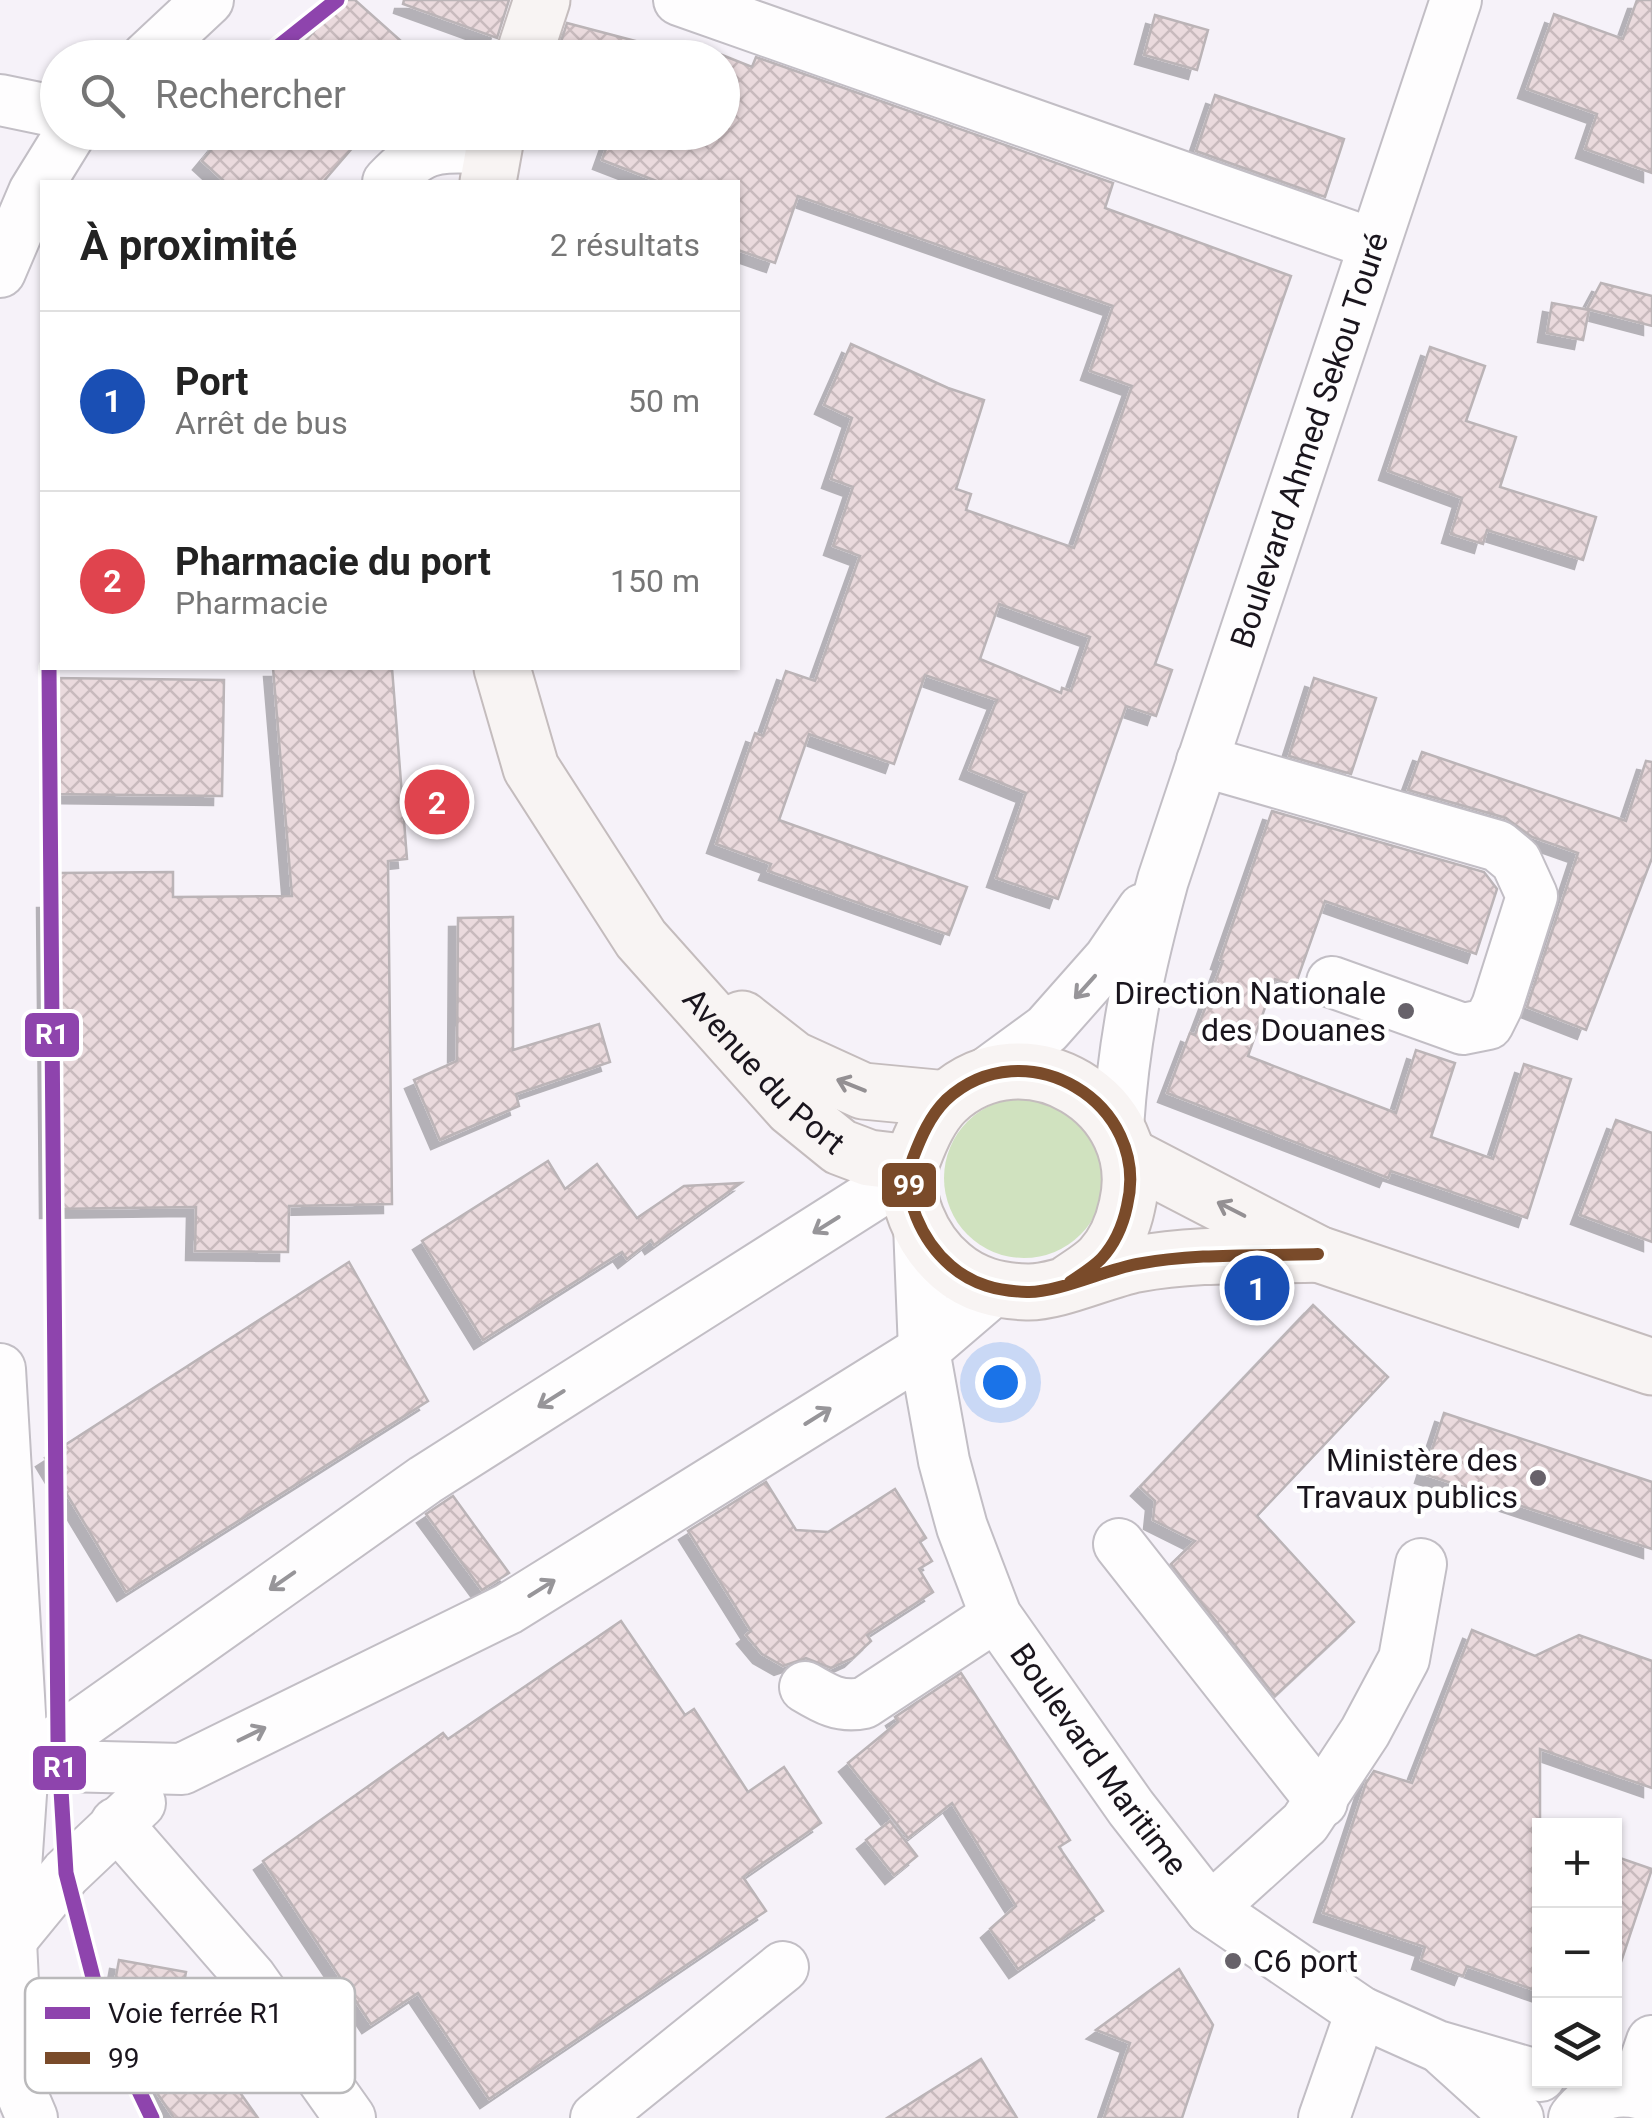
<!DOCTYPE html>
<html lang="fr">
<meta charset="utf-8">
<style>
body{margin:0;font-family:Roboto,sans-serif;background:#f6f6f6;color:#222}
.controls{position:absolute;right:30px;bottom:30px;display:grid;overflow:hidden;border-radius:0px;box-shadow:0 2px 8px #0004}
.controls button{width:90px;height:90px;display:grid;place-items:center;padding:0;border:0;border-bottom:2px solid #e0e0e0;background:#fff;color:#222;font:50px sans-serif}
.you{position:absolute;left:1000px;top:1382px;width:35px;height:35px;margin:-25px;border:8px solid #fff;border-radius:50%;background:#1a73e8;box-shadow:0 0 0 15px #1a73e833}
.badge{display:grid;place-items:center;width:65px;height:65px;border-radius:50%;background:#ea580c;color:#fff;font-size:32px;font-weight:700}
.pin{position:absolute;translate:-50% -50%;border:5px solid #fff;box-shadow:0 2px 10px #0006}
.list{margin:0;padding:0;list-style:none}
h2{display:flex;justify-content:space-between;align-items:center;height:130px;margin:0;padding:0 40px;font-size:42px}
h2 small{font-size:32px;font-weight:400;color:#767676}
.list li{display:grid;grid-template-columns:65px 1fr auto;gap:30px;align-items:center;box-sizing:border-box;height:180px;padding:0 40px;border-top:2px solid #e0e0e0}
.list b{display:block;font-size:38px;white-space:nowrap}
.list p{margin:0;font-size:32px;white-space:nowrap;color:#767676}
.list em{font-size:32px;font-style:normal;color:#767676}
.icon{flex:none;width:55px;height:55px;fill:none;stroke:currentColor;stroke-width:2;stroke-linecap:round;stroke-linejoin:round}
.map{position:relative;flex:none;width:1652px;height:2118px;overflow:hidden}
.search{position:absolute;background:#fff;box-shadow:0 2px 8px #0004;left:40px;top:40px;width:700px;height:110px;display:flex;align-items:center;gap:25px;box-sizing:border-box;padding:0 35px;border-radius:55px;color:#767676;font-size:38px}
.panel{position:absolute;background:#fff;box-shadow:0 2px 8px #0004;left:40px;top:180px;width:700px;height:490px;border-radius:0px}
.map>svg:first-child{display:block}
</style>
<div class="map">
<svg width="1652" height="2118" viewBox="0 0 1652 2118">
<defs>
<pattern id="building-cross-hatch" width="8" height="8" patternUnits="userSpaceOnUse" patternTransform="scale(2.5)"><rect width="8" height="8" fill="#eadadd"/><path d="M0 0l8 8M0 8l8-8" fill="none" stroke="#c8babd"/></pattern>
<filter id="shadow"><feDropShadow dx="-9" dy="9" stdDeviation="0" flood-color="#0004"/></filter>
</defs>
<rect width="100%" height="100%" fill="#f6f2f9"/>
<circle fill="#d0e2bf" cx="1024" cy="1178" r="80"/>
<g fill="url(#building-cross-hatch)" stroke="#bbb4b7" stroke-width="2.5" fill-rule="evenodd" filter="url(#shadow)">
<path d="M341 0H355L420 58H291Z"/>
<path d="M404 0H509L497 38 403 4Z"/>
<path d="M1637 0H1652V173L1585 149 1597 114 1527 89 1554 14 1623 39Z"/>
<path d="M1155 15 1208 30 1197 70 1144 55Z"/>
<path d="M567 23 662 48 661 58H556Z"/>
<path d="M722 55 752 67 756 57 1113 183 1105 208 1291 276 1155 664 1172 670 1156 716 1126 706 1058 899 996 878 1026 793 969 770 997 700 925 675 894 764 809 734 779 820 967 887 949 935 768 871 771 864 716 844 755 733 763 736 786 671 815 681 860 556 833 546 853 487 831 479 852 418 824 405 851 344 948 388 984 400 956 489 971 494 966 510 1074 548 1132 386 1090 371 1113 306 798 196 775 263 738 250V182H659L602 160 612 132H722ZM999 604 1090 637 1071 691 1062 688 1061 693 980 659Z"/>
<path d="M1215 95 1344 139 1325 197 1196 151Z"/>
<path d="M226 132H366L323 182H225L202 161Z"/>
<path d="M1601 283 1652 296V326L1587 309Z"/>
<path d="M1552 303 1589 310 1583 340 1547 333Z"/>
<path d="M1430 347 1485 366 1466 421 1516 437 1500 487 1596 517 1583 560 1487 530 1483 544 1451 534 1462 498 1388 471Z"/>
<path d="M273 668H392L407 859 388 861 392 1204 289 1206 288 1252 195 1251 196 1207 49 1209 46 899H58V873L173 872V897L292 896Z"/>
<path d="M51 678 224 680 222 796 50 794Z"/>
<path d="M1314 678 1376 698 1351 774 1289 756Z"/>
<path d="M1422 752 1626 821 1646 761 1652 762V858L1586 1030 1527 1007 1578 853 1532 837 1506 818 1408 790Z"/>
<path d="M1272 811 1484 872 1497 889 1476 954 1325 901 1295 986 1275 979 1248 1056 1396 1113 1416 1050 1455 1063 1431 1137 1493 1159 1524 1064 1571 1079 1527 1218 1391 1171 1388 1178 1167 1093 1190 1033 1195 1035 1223 961 1220 960Z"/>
<path d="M513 917V1050L599 1024 610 1062 516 1094 519 1106 440 1140 414 1080 457 1061 458 918Z"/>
<path d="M1616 1120 1652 1133V1242L1580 1215Z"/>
<path d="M548 1161 565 1189 597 1164 637 1218 684 1186 741 1183 654 1245 651 1240 627 1259 622 1252 483 1340 422 1241Z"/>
<path d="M349 1262 428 1401 126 1592 45 1458Z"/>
<path d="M1313 1305 1388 1377 1257 1516 1354 1622 1275 1696 1171 1564 1195 1541 1153 1520 1155 1501 1140 1487Z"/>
<path d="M1444 1413 1652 1482V1549L1424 1474Z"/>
<path d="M766 1482 796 1530 828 1532 895 1489 926 1538 920 1542 932 1561 919 1569 933 1592 867 1635 871 1641 853 1658 831 1668 806 1658 783 1666 762 1654 746 1635 751 1631 688 1531Z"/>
<path d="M453 1496 509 1573 482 1590 426 1514Z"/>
<path d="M621 1621 685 1715 694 1709 748 1792 784 1767 821 1823 743 1877 766 1911 489 2099 418 1993 371 2024 263 1861 443 1733 448 1739Z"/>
<path d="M1472 1630 1535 1656 1579 1635 1652 1661V1788L1540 1749V1992L1467 1966 1463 1976 1421 1960 1425 1947 1323 1913 1366 1783 1374 1771 1412 1783Z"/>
<path d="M961 1673 1070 1840 1059 1847 1103 1911 1018 1969 990 1929 1016 1906 952 1803 908 1838 848 1763 898 1722 895 1717Z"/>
<path d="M890 1821 917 1856 894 1875 866 1840Z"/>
<path d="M1614 1856 1652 1869 1619 1968 1614 1967Z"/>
<path d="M119 1960 186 1972 180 2004 113 1993Z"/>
<path d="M1179 1969 1213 2025 1182 2118H1104L1130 2043 1096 2030Z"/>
<path d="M193 2026 258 2118H174L138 2065Z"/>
<path d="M981 2059 1017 2118H887Z"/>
</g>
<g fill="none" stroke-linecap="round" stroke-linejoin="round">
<g stroke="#c2bec5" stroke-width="54">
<g id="minor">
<path d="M679 0 1373 244"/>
<path d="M146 58 208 0"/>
<path d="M0 100 58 112"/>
<path d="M388 182C427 141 438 148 492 148"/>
<path d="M0 272 34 192 71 132"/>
<path d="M1202 761 1498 846 1516 861 1532 896 1497 1006 1488 1024 1463 1029 1332 982"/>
<path d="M976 1081 1047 1029 1109 959 1143 909"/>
<path id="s1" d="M1118 1127C1124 1036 1139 968 1163 880L1456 0"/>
<path id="s2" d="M919 1225 924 1350 944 1461 962 1527 996 1616 1131 1808 1210 1909 1361 2012 1437 2046 1540 2076"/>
<path d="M0 1369 23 1765 11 1941 18 2085 32 2118"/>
<path d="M1119 1544 1322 1802"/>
<path d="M805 1687C825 1699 840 1708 864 1703L996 1616"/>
<path d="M23 1765 425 1480 908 1173"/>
<path d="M0 1768 23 1765 182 1769 508 1609 924 1350 994 1290"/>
<path d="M116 1823 251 1978 350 2118"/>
<path d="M1210 1909 1305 1823 1365 1732 1404 1659 1421 1564"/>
<path d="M7 1945 66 1873 140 1803"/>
<path d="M1445 2052 1518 2118"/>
<path d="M1635 2091 1652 2041"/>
<path d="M596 2118 783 1967"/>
<path d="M1324 2118 1361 2012"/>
<path d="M1574 2118C1594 2091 1621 2086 1652 2097"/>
</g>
</g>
<g stroke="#c4bcbd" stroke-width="59">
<g id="major">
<path d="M523 58 542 0"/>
<path d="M488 182 497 132"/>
<path id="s3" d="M502 668 531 768 641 939 792 1108 840 1147 869 1158 911 1163"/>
<path d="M742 1019 793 1059 863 1091 947 1099"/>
<path d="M1129 1156 1318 1254 1652 1367"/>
<path d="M1070 1282C1080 1275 1092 1268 1101 1259 1114 1245 1123 1225 1127 1206 1152 1103 1025 1027 946 1100 930 1116 921 1137 913 1158 899 1195 923 1242 951 1266 973 1285 998 1291 1027 1292 1057 1293 1105 1270 1137 1264 1196 1253 1258 1256 1318 1254"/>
</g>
</g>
<use href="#minor" stroke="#fefdfe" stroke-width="50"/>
<use href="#major" stroke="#f8f4f3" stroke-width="55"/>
<g stroke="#fff" stroke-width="20">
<path id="bus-1" d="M1070 1282C1080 1275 1092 1268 1101 1259 1114 1245 1123 1225 1127 1206 1152 1103 1025 1027 946 1100 930 1116 921 1137 913 1158 899 1195 923 1242 951 1266 973 1285 998 1291 1027 1292 1057 1293 1105 1270 1137 1264 1196 1253 1258 1256 1318 1254"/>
</g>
<use href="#bus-1" stroke="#7a4b2a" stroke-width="12"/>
<g stroke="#fff" stroke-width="22">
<g id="rail-1">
<path d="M264 58 337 0"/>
<path d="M49 668 58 1740 66 1873 103 2016 152 2118"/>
</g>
</g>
<use href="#rail-1" stroke="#8e44ad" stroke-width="15"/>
</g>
<defs><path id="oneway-shaft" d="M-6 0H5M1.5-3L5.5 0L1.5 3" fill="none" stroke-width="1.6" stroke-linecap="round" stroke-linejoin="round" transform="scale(2.5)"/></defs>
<g stroke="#979599">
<use href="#oneway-shaft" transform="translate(1085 987) rotate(132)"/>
<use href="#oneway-shaft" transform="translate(826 1225) rotate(148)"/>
<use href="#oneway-shaft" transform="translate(551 1399) rotate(148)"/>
<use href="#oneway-shaft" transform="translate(818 1416) rotate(-32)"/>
<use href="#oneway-shaft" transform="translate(282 1581) rotate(145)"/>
<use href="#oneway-shaft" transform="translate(542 1588) rotate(-32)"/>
<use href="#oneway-shaft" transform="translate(252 1734) rotate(-26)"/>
</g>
<g stroke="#949093">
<use href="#oneway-shaft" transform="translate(851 1085) rotate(-158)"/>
<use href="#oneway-shaft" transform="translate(1231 1209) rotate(-153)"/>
</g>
<g fill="#67626a" stroke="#fff" stroke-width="4">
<circle cx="1406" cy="1011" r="10"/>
<circle cx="1538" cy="1478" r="10"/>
<circle cx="1233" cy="1961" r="10"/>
</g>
<g text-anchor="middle" stroke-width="9" stroke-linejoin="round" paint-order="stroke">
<g font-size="32" fill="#1a151d" stroke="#fff">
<text dy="11" stroke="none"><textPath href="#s1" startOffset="715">Boulevard Ahmed Sekou Touré</textPath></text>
<text dy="11" stroke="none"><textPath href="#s3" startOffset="488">Avenue du Port</textPath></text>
<text dy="11" stroke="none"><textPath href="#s2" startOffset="578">Boulevard Maritime</textPath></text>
</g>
<g font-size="32" fill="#1a151d" stroke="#fff" text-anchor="end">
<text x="1386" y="1004">Direction Nationale<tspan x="1386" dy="37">des Douanes</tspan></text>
<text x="1518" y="1471">Ministère des<tspan x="1518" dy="37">Travaux publics</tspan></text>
<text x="1253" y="1972" text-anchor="start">C6 port</text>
</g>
</g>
<rect x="25" y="1978" width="330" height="115" rx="15" fill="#fff" stroke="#bab9bb" stroke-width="2.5"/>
<rect x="45" y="2007" width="45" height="12" fill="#8e44ad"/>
<rect x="45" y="2052" width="45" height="12" fill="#7a4b2a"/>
<g font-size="28" fill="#1a151d">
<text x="108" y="2023">Voie ferrée R1</text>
<text x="108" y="2068">99</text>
</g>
<g stroke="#fff" stroke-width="4">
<rect x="23" y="1011" width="58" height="48" rx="10" fill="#8e44ad"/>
<rect x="880" y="1161" width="58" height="48" rx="10" fill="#7a4b2a"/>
<rect x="31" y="1744" width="57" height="48" rx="10" fill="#8e44ad"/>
</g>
<g font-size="28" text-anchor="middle" font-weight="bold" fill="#fff">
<text x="52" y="1044">R1</text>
<text x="909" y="1195">99</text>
<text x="60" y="1777">R1</text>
</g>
</svg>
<div class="controls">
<button>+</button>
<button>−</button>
<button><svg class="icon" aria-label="layers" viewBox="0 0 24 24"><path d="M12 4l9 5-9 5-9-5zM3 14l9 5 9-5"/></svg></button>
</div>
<div class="you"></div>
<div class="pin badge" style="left:1257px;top:1288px;background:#1a4fb4">1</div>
<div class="pin badge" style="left:437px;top:802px;background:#e0444e">2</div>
<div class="search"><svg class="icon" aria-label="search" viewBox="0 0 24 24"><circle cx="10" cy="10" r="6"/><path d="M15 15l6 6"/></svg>Rechercher</div>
<section class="panel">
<h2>À proximité<small>2 résultats</small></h2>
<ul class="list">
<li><span class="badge" style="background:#1a4fb4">1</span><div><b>Port</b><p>Arrêt de bus</p></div><em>50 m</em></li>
<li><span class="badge" style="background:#e0444e">2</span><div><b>Pharmacie du port</b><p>Pharmacie</p></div><em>150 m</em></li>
</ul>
</section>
</div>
